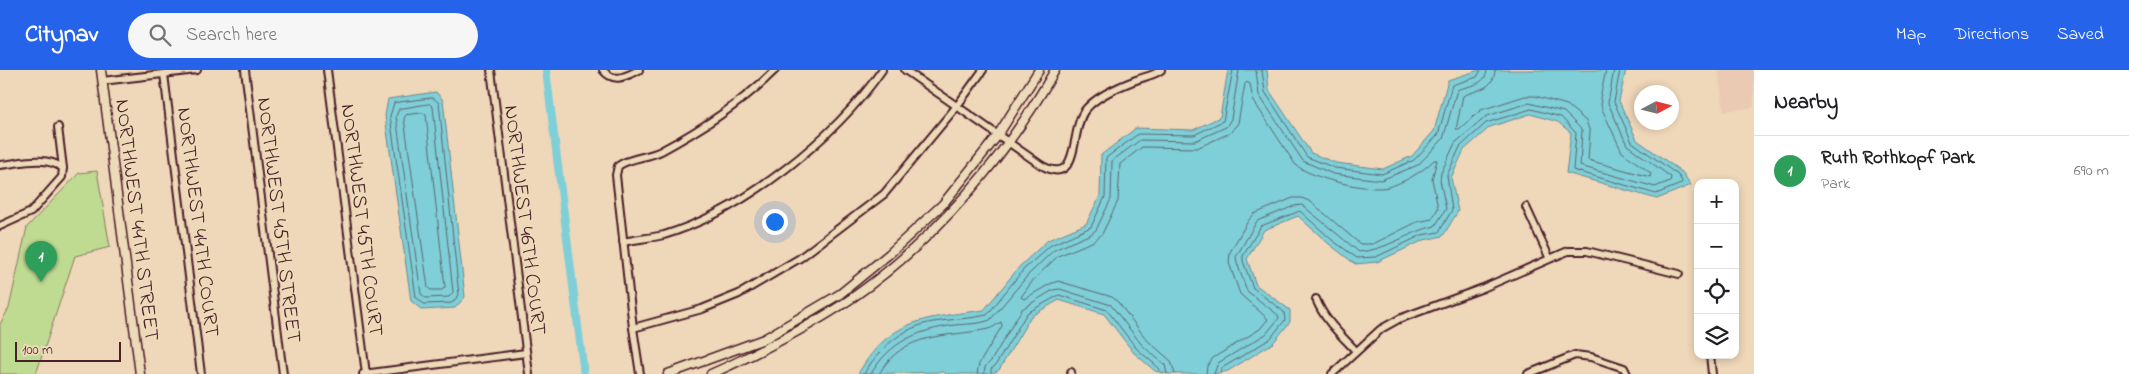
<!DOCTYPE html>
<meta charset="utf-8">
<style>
body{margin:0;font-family:"Indie Flower",sans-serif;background:#f6f6f6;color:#202124}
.controls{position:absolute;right:15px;bottom:15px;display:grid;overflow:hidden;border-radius:10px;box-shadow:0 2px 8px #0003}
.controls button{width:45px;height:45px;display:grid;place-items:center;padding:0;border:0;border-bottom:1px solid #e0e0e0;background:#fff;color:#202124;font:25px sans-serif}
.compass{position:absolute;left:1634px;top:15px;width:45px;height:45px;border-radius:50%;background:#fff;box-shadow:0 2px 8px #0003;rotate:83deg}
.scale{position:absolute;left:15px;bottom:12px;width:106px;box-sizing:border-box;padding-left:5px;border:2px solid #4a1f2b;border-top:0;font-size:14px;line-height:18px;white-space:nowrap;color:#4a1f2b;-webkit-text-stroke:4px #eddab8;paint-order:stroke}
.you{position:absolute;left:774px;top:151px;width:18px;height:18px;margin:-12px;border:4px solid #fff;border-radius:50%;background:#1a73e8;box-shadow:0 0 0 8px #1a73e833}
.badge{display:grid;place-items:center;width:32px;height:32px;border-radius:50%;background:#2563eb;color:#fff;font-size:16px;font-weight:700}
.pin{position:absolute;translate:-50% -41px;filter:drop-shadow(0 1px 2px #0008)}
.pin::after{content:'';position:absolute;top:26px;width:18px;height:15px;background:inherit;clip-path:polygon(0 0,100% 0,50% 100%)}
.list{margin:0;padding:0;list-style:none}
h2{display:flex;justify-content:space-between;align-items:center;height:65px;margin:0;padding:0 20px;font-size:21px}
h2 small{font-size:16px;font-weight:400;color:#757577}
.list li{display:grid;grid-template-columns:32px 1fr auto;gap:15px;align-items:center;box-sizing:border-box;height:70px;padding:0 20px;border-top:1px solid #e0e0e0}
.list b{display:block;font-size:19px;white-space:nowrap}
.list p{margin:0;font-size:16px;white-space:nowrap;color:#757577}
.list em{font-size:16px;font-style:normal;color:#757577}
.icon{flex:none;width:28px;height:28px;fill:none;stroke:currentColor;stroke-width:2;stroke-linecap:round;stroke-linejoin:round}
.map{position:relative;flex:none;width:1754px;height:304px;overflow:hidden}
header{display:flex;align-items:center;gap:30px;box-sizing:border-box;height:70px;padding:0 25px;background:#2563eb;color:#fff}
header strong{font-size:24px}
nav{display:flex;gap:28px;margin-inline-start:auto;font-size:18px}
.search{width:350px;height:45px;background:#f6f6f6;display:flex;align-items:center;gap:12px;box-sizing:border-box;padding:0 18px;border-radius:28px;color:#757577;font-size:19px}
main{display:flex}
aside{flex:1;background:#fff}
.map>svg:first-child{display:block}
</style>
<header>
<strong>Citynav</strong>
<div class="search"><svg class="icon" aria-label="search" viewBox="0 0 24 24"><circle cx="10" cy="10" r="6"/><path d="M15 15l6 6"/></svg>Search here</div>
<nav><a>Map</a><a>Directions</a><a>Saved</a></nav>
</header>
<main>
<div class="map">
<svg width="1754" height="304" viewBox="0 0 1754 304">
<rect width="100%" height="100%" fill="#efd7b9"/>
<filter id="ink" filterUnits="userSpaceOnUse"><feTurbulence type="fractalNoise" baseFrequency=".02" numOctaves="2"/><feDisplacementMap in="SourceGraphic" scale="10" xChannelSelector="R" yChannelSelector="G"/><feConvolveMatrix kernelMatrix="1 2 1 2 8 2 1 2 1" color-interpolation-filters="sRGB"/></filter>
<g filter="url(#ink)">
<path fill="#eacab3" d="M1718 0H1754V37L1724 41Z"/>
<path fill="#bfda91" stroke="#847c5e" d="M97 101 110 177 75 186 36 304H0V254L9 238 27 157 79 103Z"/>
<g fill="#7ecfd7" stroke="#698992">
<path d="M1228 0H1267L1269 20 1311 83 1336 93 1383 99 1412 86 1434 61 1448 10 1479 0H1626L1619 31 1637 70 1682 102 1691 115 1657 129 1566 103 1571 63 1558 52 1530 44 1490 57 1464 80 1451 108 1458 141 1443 166 1424 170 1377 192 1355 194 1329 174 1298 146 1264 160 1247 189 1256 215 1290 240V252L1273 273 1228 301 1213 304H1169L1155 301 1134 283 1104 244 1059 230 1031 246 999 300 991 304H946L944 302 858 304C890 248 926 248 984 240L1020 196 1048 170 1086 154 1100 126 1101 85 1136 58 1193 60 1220 47Z"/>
<path d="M436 22 443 30 465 227 455 238 422 240 411 231 385 46 388 29Z"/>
</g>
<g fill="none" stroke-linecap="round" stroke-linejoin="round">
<g stroke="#5f6570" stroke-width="1">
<path d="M1256 0 1259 25 1303 91 1333 104 1381 110 1418 95 1443 69 1457 20C1469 15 1486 16 1487 0"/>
<path d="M1262 0 1265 22 1307 87 1335 98 1382 104 1414 90 1438 65 1452 15 1477 7 1481 0"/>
<path d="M1495 0C1494 20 1477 19 1463 26L1456 59H1459L1481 40 1525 26H1535L1567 35 1586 51 1590 62 1588 90 1650 107 1651 103 1622 82 1602 39 1600 28 1606 0"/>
<path d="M433 28 439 33 459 225 452 233 424 234 416 227 390 46 394 33Z"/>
<path d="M430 34 433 37 453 222 449 227 426 228 421 224 396 46 399 39Z"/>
<path d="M423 43 426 45 445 217 442 220H431L428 218 404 48 406 45Z"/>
<path d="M864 304C878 279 903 257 933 252 951 249 970 249 987 245L1024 199 1051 175 1091 157 1105 127 1106 88 1138 64 1194 65 1223 51 1233 0"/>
<path d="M871 304C890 271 919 260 955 255 966 254 980 254 990 250L1029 204 1054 180 1091 164 1096 160 1111 129 1112 91 1140 70 1195 71 1226 57 1231 49 1239 0"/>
<path d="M879 304C904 260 947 268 988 259 993 258 997 254 1001 252L1002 256 979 294 977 304"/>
<path d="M984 304 985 297 991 291 1022 239 1053 220 1060 219 1111 235 1142 275 1165 295 1167 304"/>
<path d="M991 304V299L995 296 1027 243 1059 225 1107 240 1137 279 1159 298 1161 304"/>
<path d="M1175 304 1171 291 1147 270 1118 232 1112 227 1058 211 1050 214 1024 229 1021 227 1034 209 1058 186 1094 171 1102 164 1118 131 1120 94 1142 77 1197 78 1230 63 1238 53 1245 14 1247 12 1250 14 1253 30 1295 94C1308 108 1370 122 1388 117 1405 112 1422 102 1434 90H1437L1432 109 1438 138 1432 149 1417 152 1373 174H1360L1311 132 1302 128H1293L1254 144 1248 151 1230 182 1229 193 1240 224 1268 249 1260 259 1213 288 1207 296 1206 304"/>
<path d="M1214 304 1218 293 1266 264 1279 248 1278 245 1247 221 1237 193 1236 187 1257 151 1294 136 1302 135 1359 182C1387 180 1408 162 1435 156L1446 139 1440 110 1441 103 1455 73 1487 46 1529 33 1564 42 1582 60 1580 96 1655 117 1670 111 1671 107 1627 75 1608 33 1614 0"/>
<path d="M1220 304 1222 298 1270 269 1285 250 1284 242 1253 218 1243 191V186L1261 156 1300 141 1332 170 1357 188 1376 187 1422 165 1439 162 1452 140 1447 105 1460 77 1486 53 1531 39 1561 47 1576 63 1573 100 1656 124 1681 114 1682 111 1678 105 1632 72 1614 32 1620 0"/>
</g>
<path stroke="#7ecfd7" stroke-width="8" d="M546 0 584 304"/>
<g stroke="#4a1f2b" stroke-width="10">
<g id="minor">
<path d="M245 0 283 304"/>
<path d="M327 0 366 304"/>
<path d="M491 0 529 304"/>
<path d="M603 0C614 14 626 6 639 0"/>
<path d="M905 0 1041 95C1082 119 1069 57 1086 39 1097 26 1120 16 1136 10 1144 7 1155 5 1161 0"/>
<path d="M164 4 201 304"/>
<path d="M102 11 197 0"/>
<path d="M0 95C21 93 44 85 63 98"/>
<path d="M1526 137 1549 187"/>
<path d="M0 156 31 142 62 107 63 98 58 57"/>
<path d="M623 172C636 169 651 168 664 165 744 141 835 68 882 0"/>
<path d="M1316 229C1324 250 1341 265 1356 281"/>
<path d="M633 258 702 239 739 224 800 188 884 124 957 36 983 0"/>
<path d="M1710 285 1712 304"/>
<path d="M1071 302V304"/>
<path d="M363 304 526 283"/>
<path d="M640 304 633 258 616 105 618 96C631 87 647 88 661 81 702 59 742 33 775 0"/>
<path d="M1332 304 1381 259 1399 249 1483 218 1568 181H1587L1679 204"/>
<path d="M1528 304 1575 285 1591 287 1624 298 1627 304"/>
</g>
</g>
<g stroke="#4a1f2b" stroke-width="11">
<g id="tertiary">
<path d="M101 0 140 304"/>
<path d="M668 304 764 269 840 224 889 184 943 134 998 65 1039 0"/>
<path d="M711 304C760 282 808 258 852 228 934 171 1006 87 1055 0"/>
</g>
</g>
<use href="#minor" stroke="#eddab8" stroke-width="6"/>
<use href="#tertiary" stroke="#eddab8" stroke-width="8"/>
</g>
</g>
<g text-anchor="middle" stroke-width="4" stroke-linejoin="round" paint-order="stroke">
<g font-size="21" fill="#4a1f2b" stroke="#eddab8">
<text transform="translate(138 150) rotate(83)" y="7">NORTHWEST 44TH STREET</text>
<text transform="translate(280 150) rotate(83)" y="7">NORTHWEST 45TH STREET</text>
<text transform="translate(363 150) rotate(83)" y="7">NORTHWEST 45TH COURT</text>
<text transform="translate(526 150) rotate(83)" y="7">NORTHWEST 46TH COURT</text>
<text transform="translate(199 152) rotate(83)" y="7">NORTHWEST 44TH COURT</text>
</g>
</g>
</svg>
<div class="controls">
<button>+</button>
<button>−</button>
<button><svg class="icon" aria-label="locate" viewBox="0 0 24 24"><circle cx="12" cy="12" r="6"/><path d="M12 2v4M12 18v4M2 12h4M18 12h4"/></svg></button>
<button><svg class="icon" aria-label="layers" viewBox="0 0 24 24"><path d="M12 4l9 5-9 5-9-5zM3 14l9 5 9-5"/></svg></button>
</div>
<svg class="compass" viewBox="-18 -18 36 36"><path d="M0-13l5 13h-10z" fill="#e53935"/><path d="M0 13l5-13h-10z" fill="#757577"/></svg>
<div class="scale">100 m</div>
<div class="you"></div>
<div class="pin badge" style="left:41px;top:212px;background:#2e9e5b">1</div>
</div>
<aside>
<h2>Nearby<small></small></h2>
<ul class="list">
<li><span class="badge" style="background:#2e9e5b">1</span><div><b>Ruth Rothkopf Park</b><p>Park</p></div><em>690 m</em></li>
</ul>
</aside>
</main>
